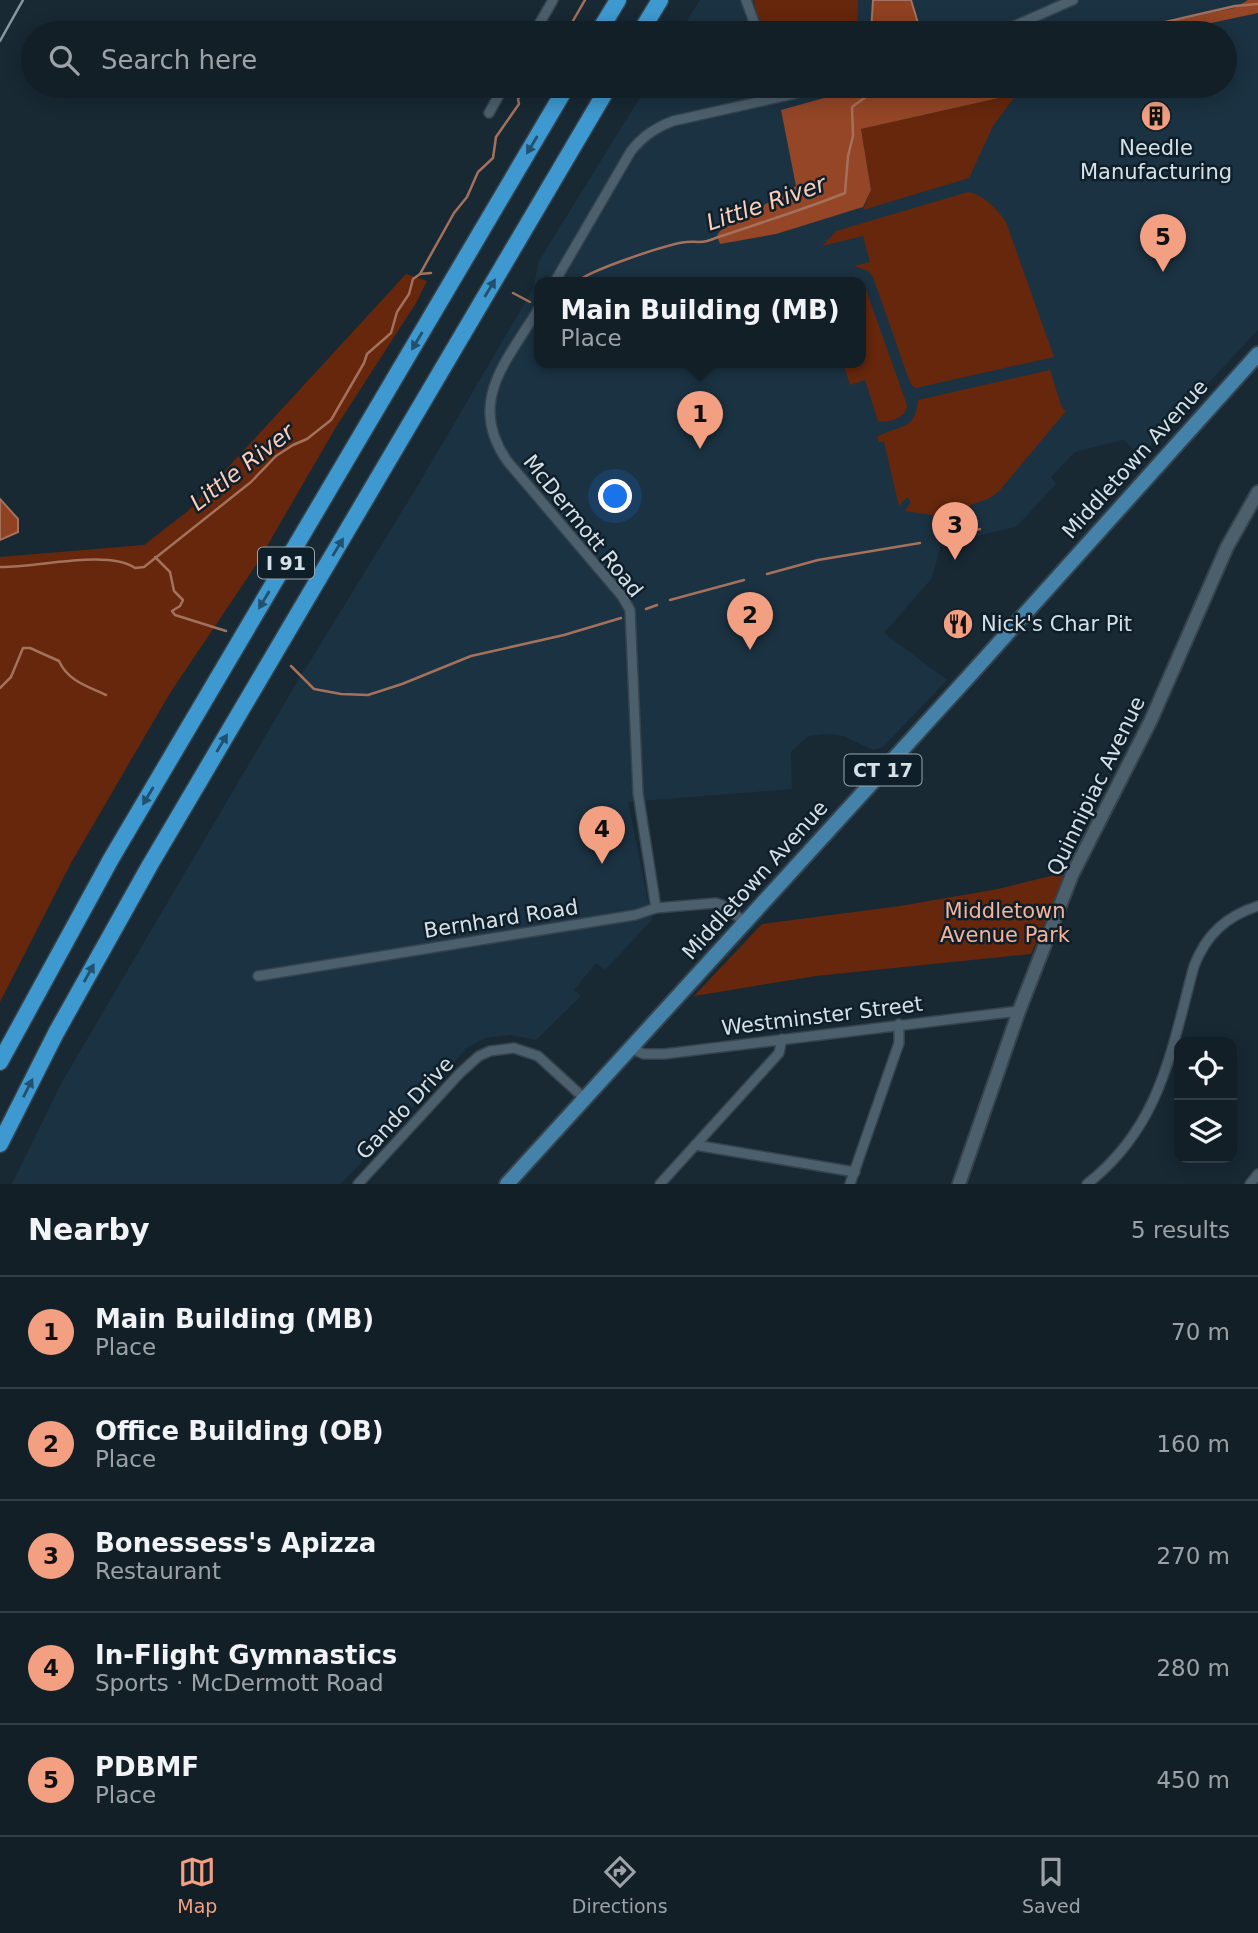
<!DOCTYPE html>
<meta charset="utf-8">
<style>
body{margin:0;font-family:"DejaVu Sans",sans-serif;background:#1f2c33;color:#f1f3f6}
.controls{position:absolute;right:21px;bottom:21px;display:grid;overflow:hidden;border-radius:14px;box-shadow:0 4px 18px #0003}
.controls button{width:63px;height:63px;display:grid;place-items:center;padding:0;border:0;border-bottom:2px solid #313d44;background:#121f27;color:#f1f3f6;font:35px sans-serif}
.you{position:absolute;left:616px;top:497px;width:24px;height:24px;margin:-18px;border:5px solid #fff;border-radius:50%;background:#1a73e8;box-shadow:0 0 0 10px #1a73e833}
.badge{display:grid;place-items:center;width:46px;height:46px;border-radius:50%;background:#f2a081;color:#111;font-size:23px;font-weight:700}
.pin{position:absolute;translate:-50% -58px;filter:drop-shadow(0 2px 4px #0008)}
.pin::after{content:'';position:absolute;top:37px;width:24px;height:21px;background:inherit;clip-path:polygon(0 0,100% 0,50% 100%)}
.popup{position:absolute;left:534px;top:277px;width:332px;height:91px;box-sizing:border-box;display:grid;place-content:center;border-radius:14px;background:#121f27;filter:drop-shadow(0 2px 5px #0005);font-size:23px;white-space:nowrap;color:#9ca2a7}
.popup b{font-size:26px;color:#f1f3f6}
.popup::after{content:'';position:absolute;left:50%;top:100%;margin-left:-14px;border:14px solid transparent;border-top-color:#121f27}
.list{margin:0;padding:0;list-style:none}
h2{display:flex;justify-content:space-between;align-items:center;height:91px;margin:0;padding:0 28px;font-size:30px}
h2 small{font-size:23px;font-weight:400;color:#9ca2a7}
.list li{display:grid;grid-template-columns:46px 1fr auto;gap:21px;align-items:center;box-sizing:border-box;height:112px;padding:0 28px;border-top:2px solid #313d44}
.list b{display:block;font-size:26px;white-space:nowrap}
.list p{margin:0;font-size:23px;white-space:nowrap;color:#9ca2a7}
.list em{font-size:23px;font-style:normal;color:#9ca2a7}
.icon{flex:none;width:38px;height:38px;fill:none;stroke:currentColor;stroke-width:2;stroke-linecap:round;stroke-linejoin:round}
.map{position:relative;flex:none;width:1258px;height:1184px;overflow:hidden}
.search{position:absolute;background:#121f27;box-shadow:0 4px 18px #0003;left:21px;right:21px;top:21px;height:77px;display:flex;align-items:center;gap:18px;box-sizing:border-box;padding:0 24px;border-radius:38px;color:#9ca2a7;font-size:26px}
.sheet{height:651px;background:#121f27}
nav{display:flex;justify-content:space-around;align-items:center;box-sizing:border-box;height:98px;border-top:2px solid #313d44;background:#121f27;font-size:19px;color:#9ca2a7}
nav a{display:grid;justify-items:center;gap:4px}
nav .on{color:#f2a081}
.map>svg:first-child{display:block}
</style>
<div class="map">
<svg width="1258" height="1184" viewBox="0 0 1258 1184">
<rect width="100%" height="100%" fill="#182934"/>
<path fill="#1b3242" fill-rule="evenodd" d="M700 0H1258V330L1141 455 1123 440 1075 452 1051 477 1056 484 1016 527 941 544 932 578 884 633 947 680 883 747 873 750 844 736 826 734 808 736 791 752 792 789 628 802 652 920 605 970 596 963 574 990 581 996 536 1040 511 1035 485 1038 467 1048 341 1184H12L62 1082 293 689 417 487 533 289 539 261 647 86H1225V33H679ZM539 283H861V363H539Z"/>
<g fill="#66270c">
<path d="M754 0H858L857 33H766L756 11Z"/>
<path d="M1012 95 1013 99 993 126 969 178 863 210 871 190 861 129Z"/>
<path d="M968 192C983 194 998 210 1006 222L1054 357 916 388 912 386 909 380 873 277 868 271 854 266 870 262 863 236 822 246 836 231Z"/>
<path d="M406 274 427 281 416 303 336 427 256 565 170 693 71 863 0 1002V557L144 545 188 511Z"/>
<path d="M856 277 865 287 907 405C907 418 889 423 878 421L865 380 850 385 843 363H861V283H836Z"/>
<path d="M1050 370 1062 408 1066 411 1000 490 990 498 946 514 938 516 905 511 911 502 907 497 899 506 884 442H879L877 437C899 424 915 432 918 400Z"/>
<path d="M1059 874 1065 876 1031 954 816 976 694 996 762 924 900 906 998 889Z"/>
</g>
<g fill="#944626">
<path d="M1248 0H1258V13L1164 33H1119L1234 8Z"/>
<path d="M867 86H1024L1012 95 861 129 871 190 863 207 776 234 720 244 717 235 720 231 796 186 781 110Z"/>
</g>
<g fill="#8f4121" stroke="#a4715c" stroke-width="2">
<path d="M873 0H911L921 33H871Z"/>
<path d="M0 499 18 519V532L0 540Z"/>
</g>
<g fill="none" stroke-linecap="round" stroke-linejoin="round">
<g stroke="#a4715c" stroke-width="2.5">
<path d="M566 33 585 0"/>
<path d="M1118 33 1235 6 1258 4"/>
<path d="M420 274 454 213 467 197 478 172 493 158 496 137 519 104 518 99 523 92 532 86"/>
<path d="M576 283C586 271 668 244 686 242 693 241 700 243 707 241 753 225 800 211 845 193L848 156 853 136 852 107 874 91 889 86"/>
<path d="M513 293 530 302"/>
<path d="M942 540 980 529"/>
<path d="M155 557 170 572 174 591 183 600 180 606 172 611 175 615 226 631"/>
<path d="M0 567C34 568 109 549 135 568L144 567 251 482 276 456 293 445 307 439 331 420 364 363 367 354 391 333 397 312 409 294 413 279 420 274 431 273"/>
<path d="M767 574 818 560 920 543"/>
<path d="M670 600 744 580"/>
<path d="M646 609 657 605"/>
<path d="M291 666 314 689 341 694 368 695 402 684 471 656 564 635 621 618"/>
<path d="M0 688 11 677 23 648H30L59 661C68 681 87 686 106 695"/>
</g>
<g stroke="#35434d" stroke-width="12">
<g id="minor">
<path d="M746 0 758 33"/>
<path d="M534 33 553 0"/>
<path d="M998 33 1073 0"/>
<path d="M781 86 785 96"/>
<path d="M489 113 504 86"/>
<path d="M554 283 631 151C643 136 655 128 673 121L829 86"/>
<path d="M539 308C508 360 465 402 508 462L622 596 630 610 638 793 656 908"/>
<path d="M258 976 635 915 656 908 716 903 722 905 745 922"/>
<path d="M630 1048 644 1054H664L1019 1011"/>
<path d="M695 1145 855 1172"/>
<path d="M358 1184 460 1073 479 1056 490 1051 514 1048 538 1056 585 1099"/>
<path d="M660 1184 779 1053 782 1039"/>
<path d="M850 1184 899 1043V1024"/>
<path d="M1087 1184C1161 1126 1171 1051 1194 966 1206 935 1226 916 1258 906"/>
<path d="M1250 1184 1258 1174"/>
</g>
</g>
<g stroke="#35434d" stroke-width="16">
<path id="secondary" d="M959 1184 1019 1011 1072 875 1151 720 1227 547 1258 492"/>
</g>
<g stroke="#35434d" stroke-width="18">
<path id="primary" d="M507 1184 971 674 1258 354"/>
</g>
<g stroke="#35434d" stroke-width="19">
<g id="motorway">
<path d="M598 33 618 0"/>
<path d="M640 33 660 0"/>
<path d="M0 1062 111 859 567 86"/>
<path d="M0 1144 56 1033 150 865 609 86"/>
</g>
</g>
<use href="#minor" stroke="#4c5f6c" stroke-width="9"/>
<use href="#secondary" stroke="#4c5f6c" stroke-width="12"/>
<use href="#primary" stroke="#4482a9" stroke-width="14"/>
<use href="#motorway" stroke="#3f99d1" stroke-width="16"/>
<path stroke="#8a97a0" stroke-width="2.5" d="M0 41 23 0"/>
</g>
<defs><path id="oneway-solid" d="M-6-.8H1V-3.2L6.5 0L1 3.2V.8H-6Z" transform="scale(1.75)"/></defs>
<g fill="#22506d">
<use href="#oneway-solid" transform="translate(532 145) rotate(121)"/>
<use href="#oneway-solid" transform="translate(490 288) rotate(-59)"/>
<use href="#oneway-solid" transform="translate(417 341) rotate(121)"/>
<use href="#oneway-solid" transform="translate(338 547) rotate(-59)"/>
<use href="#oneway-solid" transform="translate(264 600) rotate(121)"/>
<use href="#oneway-solid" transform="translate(222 743) rotate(-59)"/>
<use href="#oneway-solid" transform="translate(148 796) rotate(121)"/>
<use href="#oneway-solid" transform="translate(89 973) rotate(-61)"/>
<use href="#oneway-solid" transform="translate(28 1088) rotate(-63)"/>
</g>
<defs>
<g id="building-disc" transform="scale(1.575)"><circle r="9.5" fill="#f2a081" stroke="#0f1f2a"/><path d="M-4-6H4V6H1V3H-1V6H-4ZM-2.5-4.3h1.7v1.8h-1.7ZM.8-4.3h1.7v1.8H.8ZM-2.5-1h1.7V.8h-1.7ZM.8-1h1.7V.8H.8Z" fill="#111"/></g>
<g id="restaurant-disc" transform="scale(1.575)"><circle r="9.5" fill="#f2a081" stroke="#0f1f2a"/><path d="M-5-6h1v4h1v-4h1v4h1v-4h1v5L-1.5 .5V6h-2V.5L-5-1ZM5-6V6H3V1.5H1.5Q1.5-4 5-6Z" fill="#111"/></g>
</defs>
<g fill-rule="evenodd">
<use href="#building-disc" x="1156" y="116"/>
<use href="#restaurant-disc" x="958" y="624"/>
</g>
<g text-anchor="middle" stroke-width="5" stroke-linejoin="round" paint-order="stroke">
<g fill="#0f1f2a" stroke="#9aa6ae" stroke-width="2">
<rect x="258" y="547.5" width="56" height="31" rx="5"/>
<rect x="844.5" y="754.5" width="77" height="31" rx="5"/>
</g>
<g font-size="19" font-weight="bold" fill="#d5e0e7">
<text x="286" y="570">I 91</text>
<text x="883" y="777">CT 17</text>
</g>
<g font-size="21" fill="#d5e0e7" stroke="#0f1f2a">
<text x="1156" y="155">Needle<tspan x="1156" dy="24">Manufacturing</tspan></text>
<text x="981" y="631" text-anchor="start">Nick's Char Pit</text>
</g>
<g font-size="21" fill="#d5e0e7" stroke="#0f1f2a">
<text transform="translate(1135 459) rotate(-48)" y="7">Middletown Avenue</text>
<text transform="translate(583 526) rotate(51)" y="7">McDermott Road</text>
<text transform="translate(1096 786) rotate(-64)" y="7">Quinnipiac Avenue</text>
<text transform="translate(755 880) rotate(-48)" y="7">Middletown Avenue</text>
<text transform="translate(501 919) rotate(-9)" y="7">Bernhard Road</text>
<text transform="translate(822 1016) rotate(-7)" y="7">Westminster Street</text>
<text transform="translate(405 1108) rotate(-47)" y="7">Gando Drive</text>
</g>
<g font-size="21" fill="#f6b399" stroke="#0f1f2a">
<text x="1005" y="918">Middletown<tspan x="1005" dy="24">Avenue Park</tspan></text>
</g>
<g font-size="23" font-style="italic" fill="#fbcdbb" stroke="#0f1f2a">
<text transform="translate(766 203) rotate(-19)" y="8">Little River</text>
<text transform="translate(242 467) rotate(-38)" y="8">Little River</text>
</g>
</g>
</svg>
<div class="controls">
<button><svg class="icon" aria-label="locate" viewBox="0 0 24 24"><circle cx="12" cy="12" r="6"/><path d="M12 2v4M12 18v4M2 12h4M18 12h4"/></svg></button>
<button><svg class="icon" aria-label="layers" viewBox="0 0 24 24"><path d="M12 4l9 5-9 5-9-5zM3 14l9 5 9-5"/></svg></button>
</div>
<div class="you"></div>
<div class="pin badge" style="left:700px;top:449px">1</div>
<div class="popup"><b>Main Building (MB)</b>Place</div>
<div class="pin badge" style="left:750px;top:650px">2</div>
<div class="pin badge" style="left:955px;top:560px">3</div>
<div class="pin badge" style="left:602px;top:864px">4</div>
<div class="pin badge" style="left:1163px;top:272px">5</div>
<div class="search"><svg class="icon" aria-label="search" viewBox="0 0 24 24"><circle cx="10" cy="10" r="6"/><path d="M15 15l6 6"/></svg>Search here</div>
</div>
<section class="sheet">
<h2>Nearby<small>5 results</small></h2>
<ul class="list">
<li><span class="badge">1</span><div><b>Main Building (MB)</b><p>Place</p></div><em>70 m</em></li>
<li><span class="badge">2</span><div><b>Office Building (OB)</b><p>Place</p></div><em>160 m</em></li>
<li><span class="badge">3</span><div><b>Bonessess's Apizza</b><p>Restaurant</p></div><em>270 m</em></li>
<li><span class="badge">4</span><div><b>In-Flight Gymnastics</b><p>Sports · McDermott Road</p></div><em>280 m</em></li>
<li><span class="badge">5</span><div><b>PDBMF</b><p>Place</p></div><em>450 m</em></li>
</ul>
</section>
<nav>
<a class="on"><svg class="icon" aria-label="map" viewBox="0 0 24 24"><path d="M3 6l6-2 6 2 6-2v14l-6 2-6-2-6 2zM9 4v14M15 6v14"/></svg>Map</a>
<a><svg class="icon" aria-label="directions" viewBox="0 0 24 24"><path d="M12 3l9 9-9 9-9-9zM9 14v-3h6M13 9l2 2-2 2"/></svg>Directions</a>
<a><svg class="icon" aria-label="saved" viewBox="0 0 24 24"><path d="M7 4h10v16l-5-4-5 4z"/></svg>Saved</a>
</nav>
